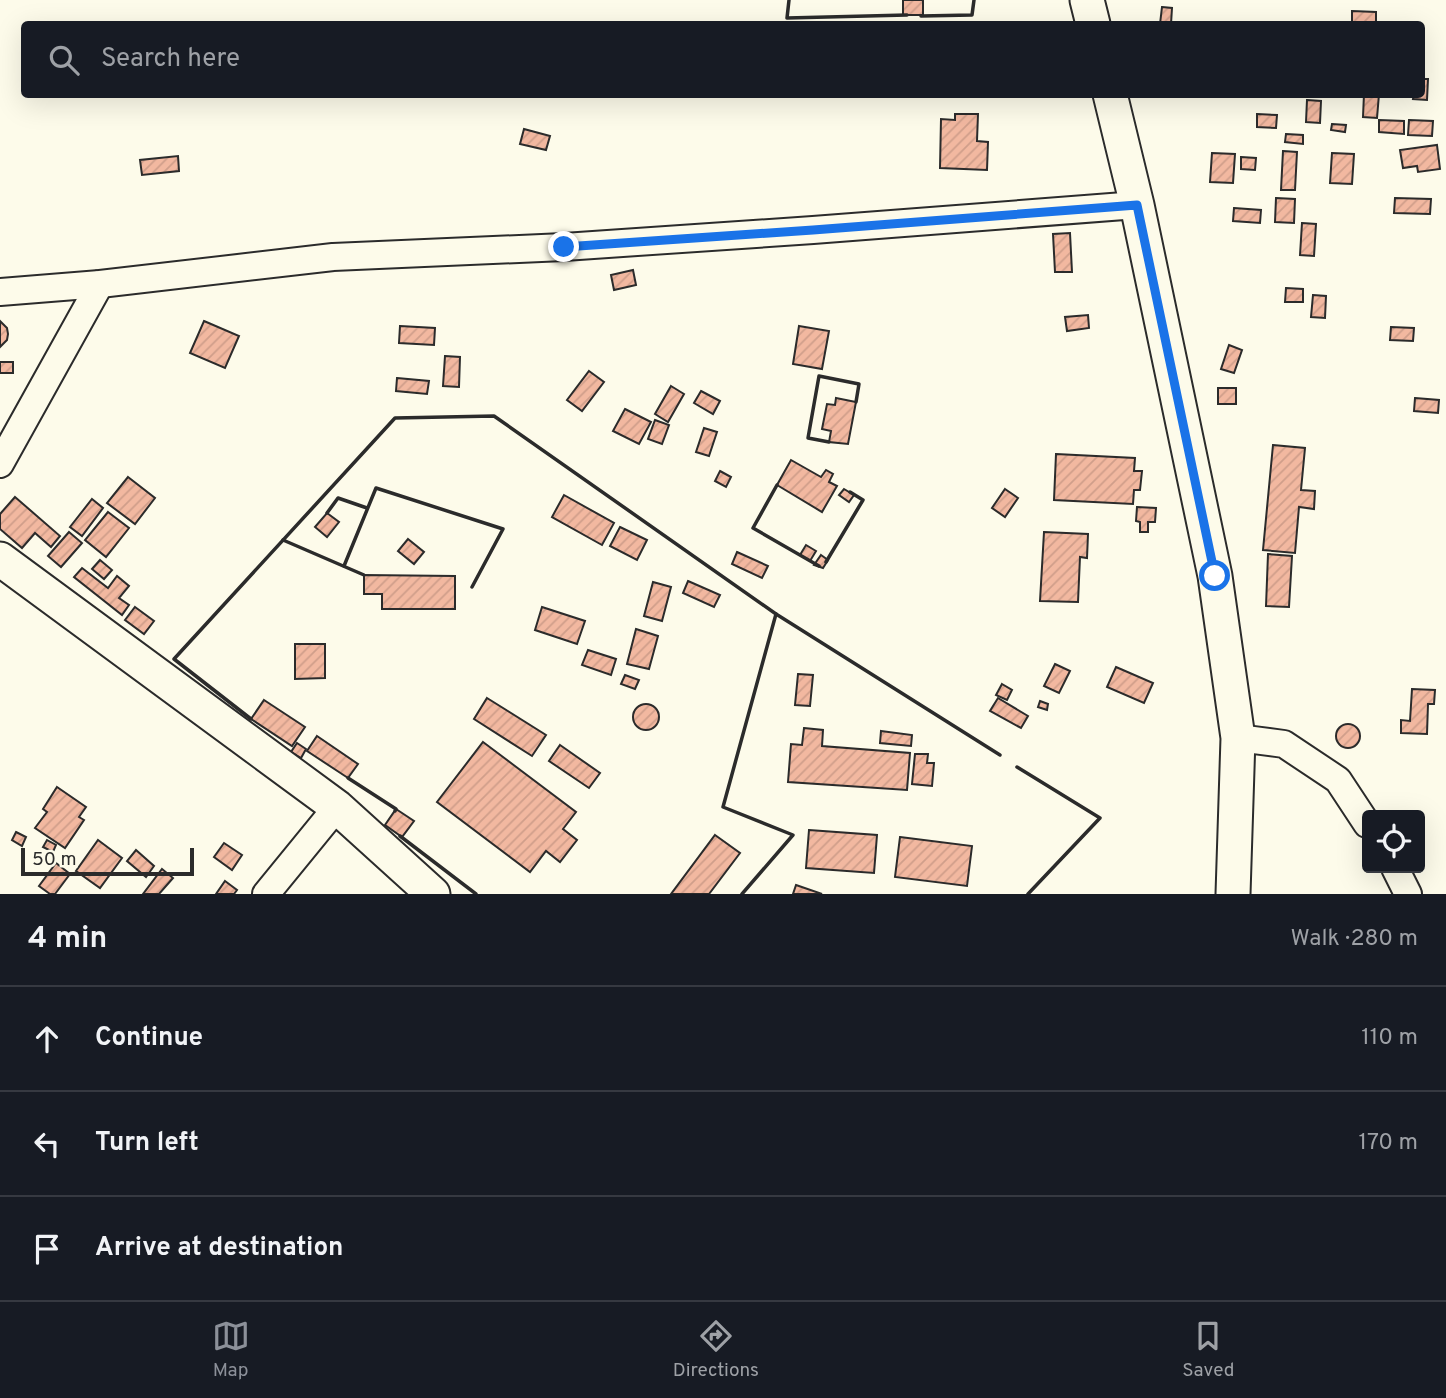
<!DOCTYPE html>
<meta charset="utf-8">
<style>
body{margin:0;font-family:Overpass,sans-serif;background:#20242c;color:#f1f3f6}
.controls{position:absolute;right:21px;bottom:21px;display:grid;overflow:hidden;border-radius:7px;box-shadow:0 7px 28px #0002}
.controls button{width:63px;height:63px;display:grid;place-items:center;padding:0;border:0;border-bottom:2px solid #363941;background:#171b24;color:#f1f3f6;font:35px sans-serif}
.scale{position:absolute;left:21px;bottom:18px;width:173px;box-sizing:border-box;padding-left:7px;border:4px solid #2b2b2b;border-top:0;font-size:19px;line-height:24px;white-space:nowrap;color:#2b2b2b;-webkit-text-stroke:5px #fdfbea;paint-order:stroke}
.stop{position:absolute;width:21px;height:21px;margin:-16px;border:5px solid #1a73e8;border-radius:50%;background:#fff}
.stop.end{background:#1a73e8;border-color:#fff;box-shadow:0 2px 7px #0008}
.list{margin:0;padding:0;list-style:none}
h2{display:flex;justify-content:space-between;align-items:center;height:91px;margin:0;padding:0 28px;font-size:30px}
h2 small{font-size:23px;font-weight:400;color:#9ea1a6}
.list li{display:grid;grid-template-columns:46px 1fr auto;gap:21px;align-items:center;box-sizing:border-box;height:105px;padding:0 28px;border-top:2px solid #363941}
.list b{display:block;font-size:26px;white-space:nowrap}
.list em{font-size:23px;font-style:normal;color:#9ea1a6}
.icon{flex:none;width:38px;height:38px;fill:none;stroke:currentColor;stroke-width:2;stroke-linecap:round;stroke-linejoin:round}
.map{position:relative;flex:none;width:1446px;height:894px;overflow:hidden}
.search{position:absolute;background:#171b24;box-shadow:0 7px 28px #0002;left:21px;right:21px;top:21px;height:77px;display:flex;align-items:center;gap:18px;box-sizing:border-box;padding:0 24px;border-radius:7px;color:#9ea1a6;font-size:26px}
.sheet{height:406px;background:#171b24}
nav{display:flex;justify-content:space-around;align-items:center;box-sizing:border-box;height:98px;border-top:2px solid #363941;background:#171b24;font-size:19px;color:#9ea1a6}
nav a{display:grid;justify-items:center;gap:4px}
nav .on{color:#8c9099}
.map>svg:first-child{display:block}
</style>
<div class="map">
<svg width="1446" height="894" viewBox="0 0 1446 894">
<defs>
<pattern id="building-hatch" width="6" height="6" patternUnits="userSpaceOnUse" patternTransform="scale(1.75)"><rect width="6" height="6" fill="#f2b8a0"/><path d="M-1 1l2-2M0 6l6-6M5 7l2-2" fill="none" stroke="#d09e8a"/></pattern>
</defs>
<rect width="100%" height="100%" fill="#fdfbea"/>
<g fill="url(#building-hatch)" stroke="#2b2b2b" stroke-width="2">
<rect x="903" y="0" width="20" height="15"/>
<path d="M1162 7 1172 8 1171 24H1160Z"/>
<path d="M1352 11 1376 12V24H1352Z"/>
<path d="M1422 79H1428L1427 100 1413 99 1414 94H1422Z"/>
<path d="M1364 94H1379L1377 118 1363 117Z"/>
<path d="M1307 100 1321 101 1320 123 1306 122Z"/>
<path d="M955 114H978L977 141 988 142 987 170 940 168 941 119 955 120Z"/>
<path d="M1257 114 1277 115 1276 128 1257 127Z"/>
<path d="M1379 120 1404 121V134L1379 132Z"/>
<path d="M1409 120 1433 121 1432 136 1408 135Z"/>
<path d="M1332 124 1346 125 1345 132 1331 130Z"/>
<path d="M524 129 550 136 546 150 520 144Z"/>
<path d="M1286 134 1303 135V144L1285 142Z"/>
<path d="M1437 145 1440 169 1418 172 1417 166 1403 168 1400 150Z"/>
<path d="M1283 151 1297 152 1295 190H1281Z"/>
<path d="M1212 153 1235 154 1233 183 1210 182Z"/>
<path d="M1332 153 1354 154 1352 184 1330 183Z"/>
<path d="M178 156 179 171 142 175 140 160Z"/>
<path d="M1241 157 1256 158 1255 170 1241 169Z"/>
<path d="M1276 198 1295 199 1294 223 1275 222Z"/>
<path d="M1395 198 1431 199 1430 214 1394 213Z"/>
<path d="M1234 208 1261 210 1260 223 1233 221Z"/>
<path d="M1302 223 1316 224 1314 256 1300 255Z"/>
<path d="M1070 233 1072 272H1055L1053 234Z"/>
<path d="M633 270 636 285 614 290 611 275Z"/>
<path d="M1286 288 1303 289V302H1285Z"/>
<path d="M1313 295 1326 296 1325 318 1311 317Z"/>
<path d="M1088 315 1089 328 1067 331 1065 317Z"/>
<path d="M0 321 7 328 8 334 7 340 0 347Z"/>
<path d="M204 321 239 336 225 368 190 353Z"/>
<path d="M400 326 435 328 434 345 399 343Z"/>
<path d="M799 326 829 331 822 369 793 364Z"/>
<path d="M1391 327 1414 328 1413 341 1390 340Z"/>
<path d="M1229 345 1242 350 1234 373 1221 369Z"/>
<path d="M445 356 460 357 459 387 443 386Z"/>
<rect x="0" y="362" width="13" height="11"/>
<path d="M589 371 604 382 582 411 567 400Z"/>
<path d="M397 378 429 381 427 394 396 391Z"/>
<path d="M671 386 684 394 668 422 655 414Z"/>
<rect x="1218" y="388" width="18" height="16"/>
<path d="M701 391 720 401 713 414 694 403Z"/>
<path d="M836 398 856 402 848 444 829 442 831 431 822 429 827 404 835 405Z"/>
<path d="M1415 398 1439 400 1438 413 1414 411Z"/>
<path d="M625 409 651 422 639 444 613 431Z"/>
<path d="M655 420 669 425 662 444 648 439Z"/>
<path d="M704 428 717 432 709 456 696 452Z"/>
<path d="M1273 445 1305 448 1301 490 1315 491 1314 509 1299 507 1295 553 1263 550Z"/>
<path d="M1056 454 1135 458 1134 471H1142L1140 490H1134L1133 504 1054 500Z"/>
<path d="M791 460 821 477 826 470 833 474 829 482 837 486 822 512 777 485Z"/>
<path d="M720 471 731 477 726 487 715 481Z"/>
<path d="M128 477 155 498 135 524 107 503Z"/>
<path d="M844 489 854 495 849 502 839 495Z"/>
<path d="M1005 489 1018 498 1005 517 992 508Z"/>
<path d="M564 495 614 523 602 545 552 517Z"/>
<path d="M15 497 60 536 51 547 35 533 22 548 0 529V514Z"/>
<path d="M92 499 103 508 82 536 70 527Z"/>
<path d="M1137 507 1156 508 1155 522H1148V532H1140V522L1136 521Z"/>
<path d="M108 512 129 528 106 557 85 540Z"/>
<path d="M327 513 339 522 327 537 315 527Z"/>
<path d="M620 527 647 540 637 560 610 546Z"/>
<path d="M69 532 82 543 61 567 48 556Z"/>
<path d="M1044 532 1088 534 1087 558 1080 557 1078 602 1040 601Z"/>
<path d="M408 539 424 552 414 564 398 551Z"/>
<path d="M806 545 816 551 810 561 800 555Z"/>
<path d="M737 552 768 566 762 578 732 564Z"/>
<path d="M1268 554 1292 556 1289 607 1266 606Z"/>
<path d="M821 555 828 560 823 568 814 565Z"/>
<path d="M100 560 112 570 104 579 92 569Z"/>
<path d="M82 568 108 588 117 576 129 586 119 598 129 605 122 615 74 577Z"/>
<path d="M364 575 455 576V609H382V594H364Z"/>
<path d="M688 581 720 595 714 607 683 593Z"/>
<path d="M653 582 671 587 662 621 644 616Z"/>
<path d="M135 607 154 621 144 634 125 620Z"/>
<path d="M542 607 585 621 577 644 535 630Z"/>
<path d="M636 629 658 636 649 669 627 664Z"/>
<path d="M295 644H325V678L295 679Z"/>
<path d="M588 650 616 659 611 675 582 665Z"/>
<path d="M1055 664 1070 671 1059 693 1044 686Z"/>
<path d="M1116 667 1153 683 1144 703 1107 687Z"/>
<path d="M798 674 813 675 810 706 795 705Z"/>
<path d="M625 675 639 680 635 689 621 684Z"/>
<path d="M1002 684 1012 690 1007 700 996 695Z"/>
<path d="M1412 689 1435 690 1434 704H1428L1427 734 1401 733V720L1410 721Z"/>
<path d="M487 698 546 735 532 756 474 719Z"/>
<path d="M998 698 1028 716 1021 728 990 711Z"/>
<path d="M264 700 305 727 292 746 251 719Z"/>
<path d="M1040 701 1048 704 1047 710 1038 707Z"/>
<circle cx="646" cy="717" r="13"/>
<circle cx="1348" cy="736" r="12"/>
<path d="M804 728 823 730 822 746 910 753 907 790 788 782 791 744 802 745Z"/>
<path d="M881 731 912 735 911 746 880 743Z"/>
<path d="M317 736 358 764 348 778 307 751Z"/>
<path d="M483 742 576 812 563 829 577 840 560 862 546 851 530 872 437 802Z"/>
<path d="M297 743 306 749 301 758 291 752Z"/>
<path d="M560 745 600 773 589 788 549 761Z"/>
<path d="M915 754H928L927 763H934L932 786 912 784Z"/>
<path d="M57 787 86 807 79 817 84 820 65 848 35 828 47 812 43 809Z"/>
<path d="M396 809 414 821 402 837 385 825Z"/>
<path d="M809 830 877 835 874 873 806 868Z"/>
<path d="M16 832 26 837 22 846 12 840Z"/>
<path d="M715 835 740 853 709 894H671Z"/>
<path d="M900 837 972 846 967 886 895 877Z"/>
<path d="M47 840 56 845 53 852 43 847Z"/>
<path d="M98 840 122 858 100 888 76 871Z"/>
<path d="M224 843 242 855 232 870 214 857Z"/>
<path d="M136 850 154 866 146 877 127 861Z"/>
<path d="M56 863 70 874 55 894H50L39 886Z"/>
<path d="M162 869 173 878 159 894H143Z"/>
<path d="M225 881 237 890 234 894H216Z"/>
<path d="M796 885 822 894H793Z"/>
</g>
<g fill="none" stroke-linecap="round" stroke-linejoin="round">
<g stroke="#2b2b2b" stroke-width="30">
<g id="minor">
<path d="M0 292 100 284 333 257 564 247 813 230 1137 205"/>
<path d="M0 464 100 284"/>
<path d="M1238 738 1284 744 1338 780 1367 824"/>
<path d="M1395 868 1408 894"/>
<path d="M266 894 337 807"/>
</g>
</g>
<g stroke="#2b2b2b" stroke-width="37">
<g id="major">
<path d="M1087 0 1093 24"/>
<path d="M1110 94 1137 205 1215 576 1238 738 1233 894"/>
<path d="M0 559 337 807 433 894"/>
</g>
</g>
<use href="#minor" stroke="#fdfbea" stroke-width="26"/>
<use href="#major" stroke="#fdfbea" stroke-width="33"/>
<g stroke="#2b2b2b" stroke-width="3.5">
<path d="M789 0 787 18 907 15"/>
<path d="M921 16 972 15 974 0"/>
<path d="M829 442 808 438 819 376 859 384 856 402"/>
<path d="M777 485 753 528 819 566"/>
<path d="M327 513 338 498 367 508"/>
<path d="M283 540 364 575"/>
<path d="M826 562 863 500 850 492"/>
<path d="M344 566 376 488 503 529 472 587"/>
<path d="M251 719 174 659 395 418 494 416 776 614 1000 755"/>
<path d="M1017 767 1100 818 1028 894"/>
<path d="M348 778 396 809 395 811"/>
<path d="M400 836 476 894"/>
<path d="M742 894 793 835 723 807 776 614"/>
</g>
</g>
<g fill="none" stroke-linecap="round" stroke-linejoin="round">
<path stroke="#1a73e8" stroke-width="9" d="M564 247 813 230 1137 205 1215 576"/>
</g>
</svg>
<div class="controls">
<button><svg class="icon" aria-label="locate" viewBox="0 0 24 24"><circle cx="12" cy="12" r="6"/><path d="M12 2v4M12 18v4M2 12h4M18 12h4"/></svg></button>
</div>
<div class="scale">50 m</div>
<div class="stop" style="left:1215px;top:576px"></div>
<div class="stop end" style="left:564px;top:247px"></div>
<div class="search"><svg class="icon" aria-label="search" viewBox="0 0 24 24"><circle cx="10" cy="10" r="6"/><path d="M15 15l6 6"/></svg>Search here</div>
</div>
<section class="sheet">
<h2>4 min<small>Walk · 280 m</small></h2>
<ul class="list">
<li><svg class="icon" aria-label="ahead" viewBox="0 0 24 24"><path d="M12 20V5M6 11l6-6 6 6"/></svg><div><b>Continue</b></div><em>110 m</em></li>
<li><svg class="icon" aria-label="left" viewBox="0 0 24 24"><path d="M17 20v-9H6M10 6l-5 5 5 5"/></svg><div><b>Turn left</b></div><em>170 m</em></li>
<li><svg class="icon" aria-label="arrive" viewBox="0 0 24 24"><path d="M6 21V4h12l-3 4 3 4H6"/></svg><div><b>Arrive at destination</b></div></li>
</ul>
</section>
<nav>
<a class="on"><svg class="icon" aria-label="map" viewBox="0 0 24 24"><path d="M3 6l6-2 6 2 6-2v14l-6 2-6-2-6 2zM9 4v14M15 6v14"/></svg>Map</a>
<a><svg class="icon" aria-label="directions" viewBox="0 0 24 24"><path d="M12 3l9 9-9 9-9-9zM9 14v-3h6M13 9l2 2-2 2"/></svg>Directions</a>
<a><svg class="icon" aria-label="saved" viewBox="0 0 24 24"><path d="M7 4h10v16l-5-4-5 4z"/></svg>Saved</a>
</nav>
